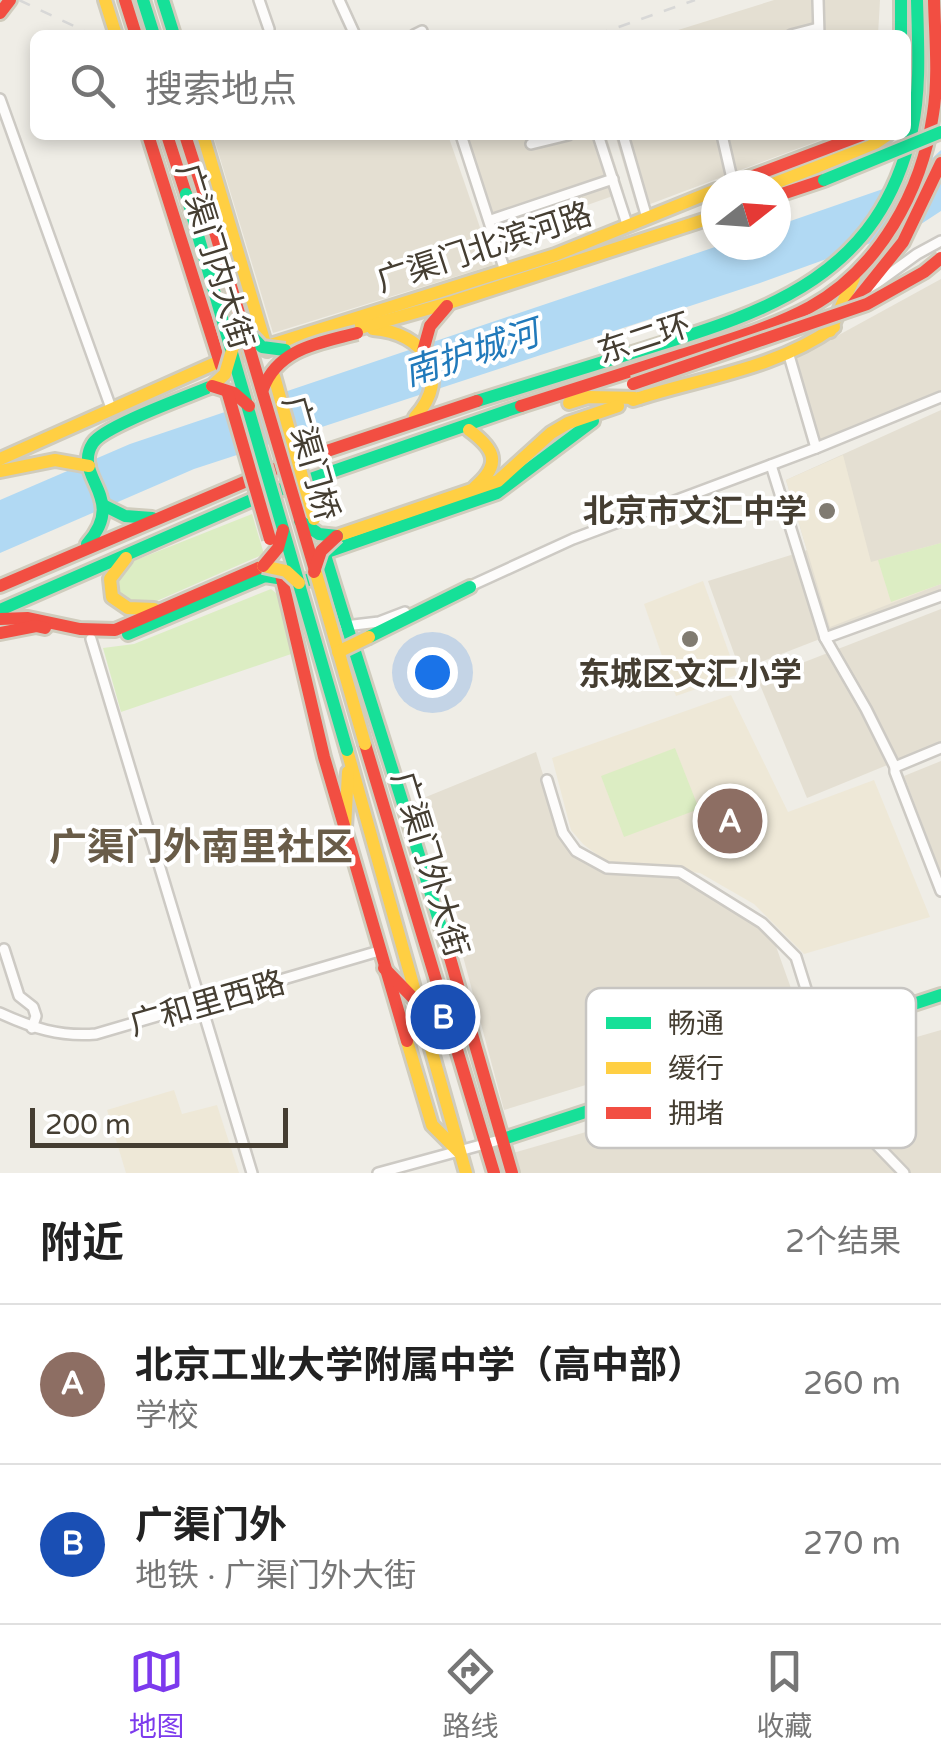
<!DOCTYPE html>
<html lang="zh">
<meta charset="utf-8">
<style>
body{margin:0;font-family:"Varela Round","Noto Sans SC",sans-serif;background:#f6f6f6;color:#222}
.compass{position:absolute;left:701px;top:170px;width:90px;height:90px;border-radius:50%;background:#fff;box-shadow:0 5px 15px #0003;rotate:73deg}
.scale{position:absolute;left:30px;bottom:25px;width:258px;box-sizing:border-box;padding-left:10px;border:5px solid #453e32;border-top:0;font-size:28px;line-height:35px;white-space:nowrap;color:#453e32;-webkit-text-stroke:8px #fff;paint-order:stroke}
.you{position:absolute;left:432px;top:672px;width:35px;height:35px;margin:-25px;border:8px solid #fff;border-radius:50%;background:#1a73e8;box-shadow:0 0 0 15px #1a73e833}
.badge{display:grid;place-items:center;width:65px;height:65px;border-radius:50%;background:#7c3aed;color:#fff;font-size:32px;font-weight:700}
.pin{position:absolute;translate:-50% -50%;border:5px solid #fff;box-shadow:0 2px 10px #0006}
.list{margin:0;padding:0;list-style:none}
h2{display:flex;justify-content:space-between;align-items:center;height:130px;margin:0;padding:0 40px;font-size:42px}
h2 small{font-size:32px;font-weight:400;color:#767676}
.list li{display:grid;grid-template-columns:65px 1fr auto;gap:30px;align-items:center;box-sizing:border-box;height:160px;padding:0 40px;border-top:2px solid #e0e0e0}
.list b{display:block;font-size:38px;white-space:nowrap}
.list p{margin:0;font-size:32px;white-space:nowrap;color:#767676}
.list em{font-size:32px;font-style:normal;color:#767676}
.icon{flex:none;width:55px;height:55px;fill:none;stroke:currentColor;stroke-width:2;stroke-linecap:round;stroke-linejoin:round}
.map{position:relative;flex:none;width:941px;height:1173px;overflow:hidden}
.search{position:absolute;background:#fff;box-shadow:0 5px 15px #0003;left:30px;right:30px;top:30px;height:110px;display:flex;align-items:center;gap:25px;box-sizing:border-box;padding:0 35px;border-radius:15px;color:#767676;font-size:38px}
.sheet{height:450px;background:#fff}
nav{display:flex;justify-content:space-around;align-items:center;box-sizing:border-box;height:140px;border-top:2px solid #e0e0e0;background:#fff;font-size:28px;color:#767676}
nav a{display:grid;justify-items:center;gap:5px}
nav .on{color:#7c3aed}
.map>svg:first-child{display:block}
</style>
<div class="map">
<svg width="941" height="1173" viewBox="0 0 941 1173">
<rect width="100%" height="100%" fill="#efede6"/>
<g fill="#e4dfd2">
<path d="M774 0H880L878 35H662Z"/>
<path d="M213 135H448L493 265 273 333Z"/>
<path d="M457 135H606L624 192 489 240Z"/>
<path d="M615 135H834L637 209Z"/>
<path d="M941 279V390L818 442 795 359Z"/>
<path d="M941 410V592L740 670 708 581 807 550 786 480Z"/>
<path d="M941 609V743L807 798 758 680Z"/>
<path d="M536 752 562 835 604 865 677 873 742 912 773 938 802 1019 504 1110 421 799Z"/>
<path d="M941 761V873L904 776Z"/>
<path d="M941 1030V1173H519L513 1153Z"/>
</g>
<g fill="#eee8d7">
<path d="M843 455 871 562 941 543V584L830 627 786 480Z"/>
<path d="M703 581 737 675 676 696 644 604Z"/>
<path d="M731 695 788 812 874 780 930 917 804 954 754 904 700 873 609 864 583 844 571 830 552 758Z"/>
<path d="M174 1090 182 1114 217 1105 239 1173H126L107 1110Z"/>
</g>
<g fill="#dcedc3">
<path d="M252 514 264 554 143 607 124 604 114 583 126 564Z"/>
<path d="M941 543V584L891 602 878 560Z"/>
<path d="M271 589 281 597 297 652 121 712 103 648 134 644Z"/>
<path d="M675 748 699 809 624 837 601 776Z"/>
</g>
<path fill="#b1d9f3" d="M941 150V211L918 226 760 283 194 469 0 553V500L130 444 721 245H776V226L909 180Z"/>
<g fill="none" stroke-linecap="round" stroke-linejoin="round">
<g stroke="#cdcac4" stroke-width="14">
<g id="street">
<path d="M259 0 269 29"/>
<path d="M339 0 355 35"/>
<path d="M818 0 819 35"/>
<path d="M414 35 422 31"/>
<path d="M791 35 818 28"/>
<path d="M0 99 111 408"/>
<path d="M461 135 505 271"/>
<path d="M598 135 628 227"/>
<path d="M623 135 647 218"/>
<path d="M722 135 733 183"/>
<path d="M531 144 568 135"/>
<path d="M491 220 613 179"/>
<path d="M870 288 917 254 941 241"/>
<path d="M788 352 816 448 941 397"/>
<path d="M771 465 825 638 866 709 895 767"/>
<path d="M466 588 573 539 816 448"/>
<path d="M345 626 379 622 405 612"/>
<path d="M825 638 941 596"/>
<path d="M91 639 252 1173"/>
<path d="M941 748 895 767V772L941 891"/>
<path d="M547 780 563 833 576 851 607 868 680 872 762 923 796 957 837 1088 875 1143 904 1173"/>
<path d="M4 949 19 996 33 1007 36 1016 32 1028"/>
<path d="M0 1013C33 1028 59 1037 96 1034L379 951"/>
<path d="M378 1173 503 1139"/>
</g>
</g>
<g stroke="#d0ccbd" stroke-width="18">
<g id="fast">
<path d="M143 0 154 35"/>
<path d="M163 0 174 35"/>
<path d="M901 0V35"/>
<path d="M477 401C533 384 589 366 645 349 771 311 880 274 912 130 921 87 918 43 917 0"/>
<path d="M105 506 125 516 152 518"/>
<path d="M87 544C129 497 71 477 93 443 104 426 189 396 212 386"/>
<path d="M325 555C365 687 409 818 448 951"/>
<path d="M0 610 256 498 521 406"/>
<path d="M128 634 265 576 302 582 313 578 319 572 324 553 497 493 593 421"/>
<path d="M369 637 470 587"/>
<path d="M503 1139 941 995"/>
</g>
</g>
<g stroke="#d0ccbd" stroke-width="18">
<g id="slow">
<path d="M105 0 116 35"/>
<path d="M203 135 267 350"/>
<path d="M770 185 871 146 887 135"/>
<path d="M373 329C424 332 453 376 415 417"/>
<path d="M830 331 854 278"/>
<path d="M342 333 452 302 716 216"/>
<path d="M633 400C700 378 776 369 834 327"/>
<path d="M569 403 588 397 639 398"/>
<path d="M469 430C495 449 502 464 475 487"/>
<path d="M0 459 220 361 555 255 716 190"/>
<path d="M0 471 55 460 89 466"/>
<path d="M337 536 498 481 551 433 568 423 618 406"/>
<path d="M126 558 110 579 112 597 128 608 154 609"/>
<path d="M347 750 466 1173"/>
<path d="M345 828 348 772"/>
<path d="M407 1041 432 1125 459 1152"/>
</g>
</g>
<g stroke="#d0ccbd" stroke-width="18">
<g id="jam">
<path d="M125 0 136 35"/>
<path d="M0 13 10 0"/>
<path d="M148 135 221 366"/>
<path d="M167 135 186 194"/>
<path d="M185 135 202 188"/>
<path d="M729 185 862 135"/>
<path d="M776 196 824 180"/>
<path d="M850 308 903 242 941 163"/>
<path d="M423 351 430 326 447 306"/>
<path d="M521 406C574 389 628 372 681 355 725 341 769 329 810 307 879 269 922 191 933 114 939 77 935 38 934 0"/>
<path d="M281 575 324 757 407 1041"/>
<path d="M0 586 282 466 477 401"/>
<path d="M0 619 28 618 80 629 115 630 263 566"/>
<path d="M0 633 36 626 45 628"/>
<path d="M365 744 494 1173"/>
<path d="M448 951 512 1173"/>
<path d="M384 968 416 1001"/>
</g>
</g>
<use href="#street" stroke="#fdfcfb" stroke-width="9"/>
<use href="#fast" stroke="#16e098" stroke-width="12"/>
<use href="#slow" stroke="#ffcf43" stroke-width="12"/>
<use href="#jam" stroke="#f24e42" stroke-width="12"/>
<g stroke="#d8d8d7" stroke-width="2.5" stroke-dasharray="12 12" stroke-linecap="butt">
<path d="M19 0 93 35"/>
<path d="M596 35 695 0"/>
</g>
<g stroke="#d0ccbd" stroke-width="18" stroke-linecap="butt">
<g id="fast-bridge">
<path d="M824 180 941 132"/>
<path d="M186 194 347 750"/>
<path d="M247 331 262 347 285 350"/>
<path d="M300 521 319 534 337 536"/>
</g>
</g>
<g stroke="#d0ccbd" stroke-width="18" stroke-linecap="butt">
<g id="slow-bridge">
<path d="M274 376 314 519"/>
<path d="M212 386 225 374 233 347"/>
<path d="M263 566 286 571 299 583"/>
<path d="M315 570 365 744"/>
<path d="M338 652 369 637"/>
</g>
</g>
<g stroke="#d0ccbd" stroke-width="18" stroke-linecap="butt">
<g id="jam-bridge">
<path d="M202 188 315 570"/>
<path d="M633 384 867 304 924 272 941 258"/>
<path d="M212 386 234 393 249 406"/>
<path d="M263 389C278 348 320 343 357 333"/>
<path d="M228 394 270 539"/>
<path d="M263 566 278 548 283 530"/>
<path d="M314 572 321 551 337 536"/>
</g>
</g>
<use href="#fast-bridge" stroke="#16e098" stroke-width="12"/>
<use href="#slow-bridge" stroke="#ffcf43" stroke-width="12"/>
<use href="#jam-bridge" stroke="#f24e42" stroke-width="12"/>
</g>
<g fill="#807b71" stroke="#fff" stroke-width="4">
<circle cx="827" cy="511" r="10"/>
<circle cx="690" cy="639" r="10"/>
</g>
<g text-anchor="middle" stroke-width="8" stroke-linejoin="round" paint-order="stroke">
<g font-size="32" fill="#453e32" stroke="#fff">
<text transform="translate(484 247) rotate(-18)" y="11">广渠门北滨河路</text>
<text transform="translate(215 256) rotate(73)" y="11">广渠门内大街</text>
<text transform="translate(644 338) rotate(-18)" y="11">东二环</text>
<text transform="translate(311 458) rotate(74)" y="11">广渠门桥</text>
<text transform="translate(430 864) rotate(73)" y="11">广渠门外大街</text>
<text transform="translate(207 1003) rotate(-16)" y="11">广和里西路</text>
</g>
<g font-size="32" font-weight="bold" fill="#453e32" stroke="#fff" text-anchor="end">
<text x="807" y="522">北京市文汇中学</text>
<text x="690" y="685" text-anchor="middle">东城区文汇小学</text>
</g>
<g font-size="35" font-style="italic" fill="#217abb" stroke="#fff">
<text transform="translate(471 353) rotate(-18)" y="12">南护城河</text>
</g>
<g font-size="38" font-weight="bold" fill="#695c48" stroke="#fff">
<text x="201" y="860">广渠门外南里社区</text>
</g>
</g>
<rect x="586" y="988" width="330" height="160" rx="15" fill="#fff" stroke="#c7c5c2" stroke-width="2.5"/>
<rect x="606" y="1017" width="45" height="12" fill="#16e098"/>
<rect x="606" y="1062" width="45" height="12" fill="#ffcf43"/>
<rect x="606" y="1107" width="45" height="12" fill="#f24e42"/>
<g font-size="28" fill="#453e32">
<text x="668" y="1033">畅通</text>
<text x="668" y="1078">缓行</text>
<text x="668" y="1123">拥堵</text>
</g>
</svg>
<svg class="compass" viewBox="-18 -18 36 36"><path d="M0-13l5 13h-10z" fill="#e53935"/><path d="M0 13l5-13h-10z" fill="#767676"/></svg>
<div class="scale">200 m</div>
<div class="you"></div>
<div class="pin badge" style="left:730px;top:821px;background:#8d6e63">A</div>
<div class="pin badge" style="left:443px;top:1017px;background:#1a4fb4">B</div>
<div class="search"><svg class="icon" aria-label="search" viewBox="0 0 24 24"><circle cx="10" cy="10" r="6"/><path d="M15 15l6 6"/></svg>搜索地点</div>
</div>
<section class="sheet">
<h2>附近<small>2个结果</small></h2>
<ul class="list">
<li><span class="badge" style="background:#8d6e63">A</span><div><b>北京工业大学附属中学（高中部）</b><p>学校</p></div><em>260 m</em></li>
<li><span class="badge" style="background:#1a4fb4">B</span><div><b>广渠门外</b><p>地铁 · 广渠门外大街</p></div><em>270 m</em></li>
</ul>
</section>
<nav>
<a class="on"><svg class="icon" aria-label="map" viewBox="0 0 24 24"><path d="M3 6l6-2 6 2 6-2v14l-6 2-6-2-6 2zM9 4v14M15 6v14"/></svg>地图</a>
<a><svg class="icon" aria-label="directions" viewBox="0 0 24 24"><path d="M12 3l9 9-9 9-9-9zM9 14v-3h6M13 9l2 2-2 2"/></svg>路线</a>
<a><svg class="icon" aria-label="saved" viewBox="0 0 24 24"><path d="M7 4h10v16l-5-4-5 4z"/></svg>收藏</a>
</nav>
